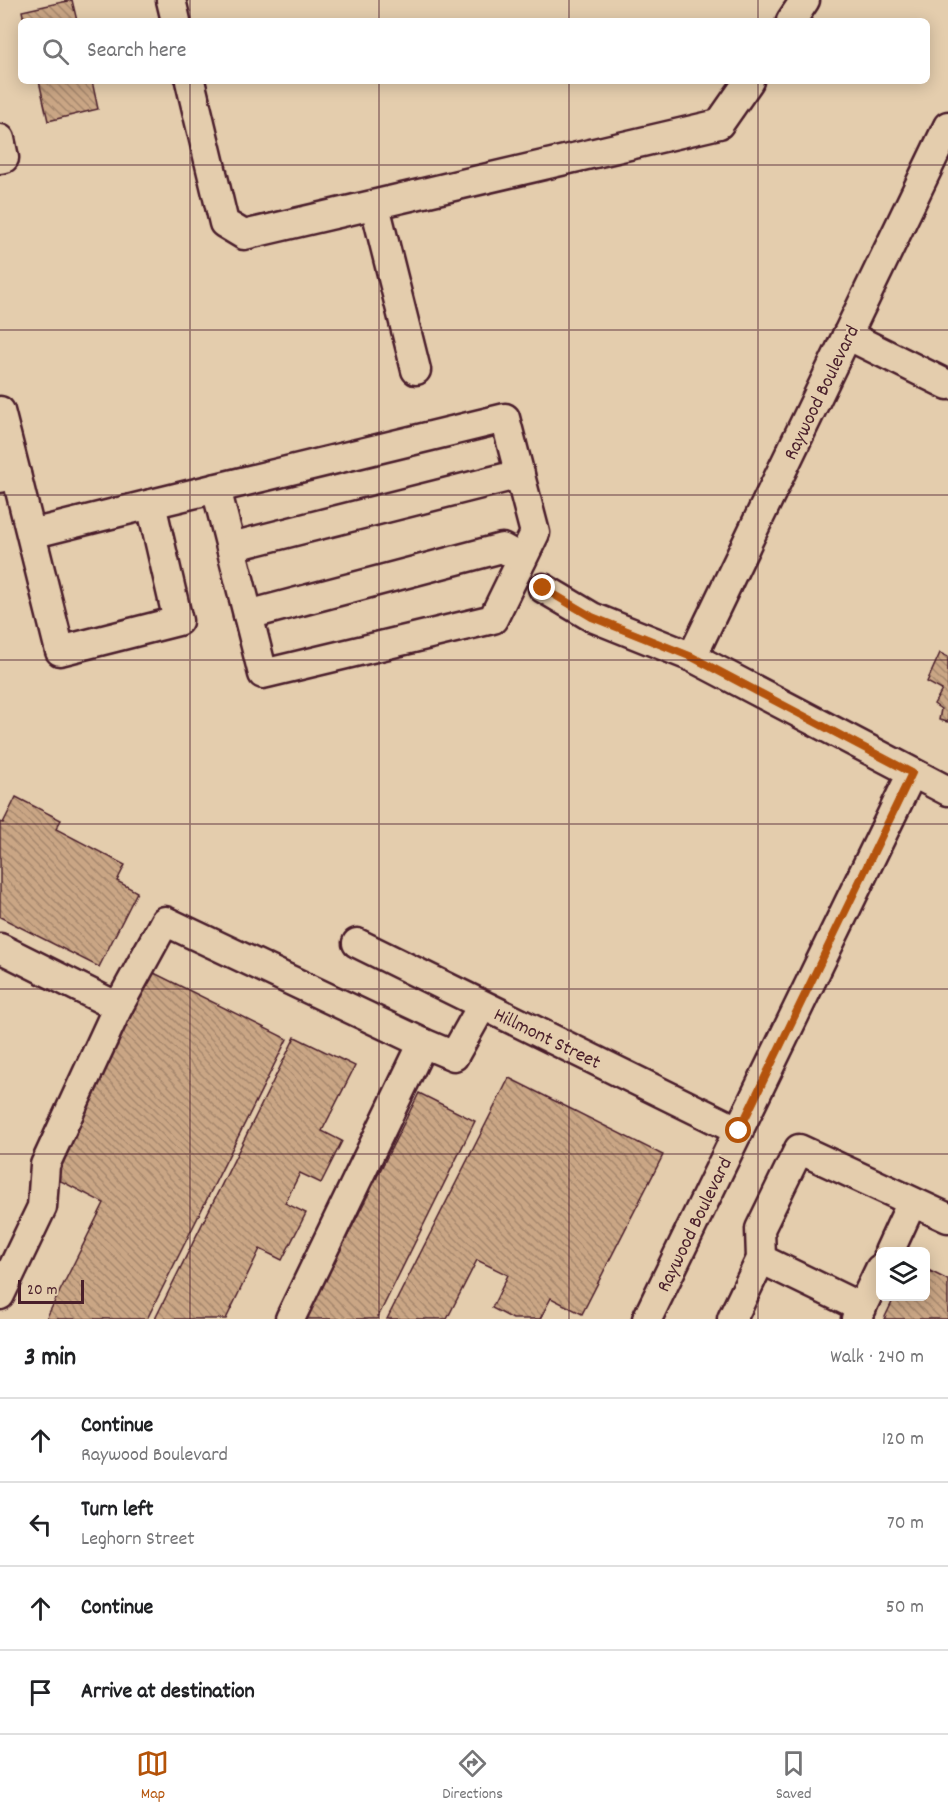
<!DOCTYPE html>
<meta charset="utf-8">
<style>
body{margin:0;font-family:Dekko,sans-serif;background:#f2f2f2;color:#202124}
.controls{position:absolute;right:18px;bottom:18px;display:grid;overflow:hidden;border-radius:9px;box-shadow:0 3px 15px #0003}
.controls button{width:54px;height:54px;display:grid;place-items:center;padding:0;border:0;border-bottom:2px solid #e0e0e0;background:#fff;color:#202124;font:30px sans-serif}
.scale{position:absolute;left:18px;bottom:15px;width:66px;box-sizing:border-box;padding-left:6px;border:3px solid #4a1f2b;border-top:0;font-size:16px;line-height:21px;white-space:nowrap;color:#4a1f2b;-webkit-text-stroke:4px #e4cdad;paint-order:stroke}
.stop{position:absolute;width:18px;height:18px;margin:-14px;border:4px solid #b45309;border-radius:50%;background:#fff}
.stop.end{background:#b45309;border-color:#fff;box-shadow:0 2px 6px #0008}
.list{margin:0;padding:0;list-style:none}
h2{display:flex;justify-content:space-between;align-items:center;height:78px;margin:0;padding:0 24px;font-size:26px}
h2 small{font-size:20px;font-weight:400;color:#757577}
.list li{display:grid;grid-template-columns:39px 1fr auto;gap:18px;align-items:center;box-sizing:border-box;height:84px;padding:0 24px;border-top:2px solid #e0e0e0}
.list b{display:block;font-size:22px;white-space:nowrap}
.list p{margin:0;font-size:20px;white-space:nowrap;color:#757577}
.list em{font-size:20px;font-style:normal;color:#757577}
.icon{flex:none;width:33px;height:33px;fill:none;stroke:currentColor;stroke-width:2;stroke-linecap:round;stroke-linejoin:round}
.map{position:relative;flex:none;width:948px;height:1319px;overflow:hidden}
.search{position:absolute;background:#fff;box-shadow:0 3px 15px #0003;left:18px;right:18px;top:18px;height:66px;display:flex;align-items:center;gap:15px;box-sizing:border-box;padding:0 21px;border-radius:9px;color:#757577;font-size:22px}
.sheet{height:414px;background:#fff}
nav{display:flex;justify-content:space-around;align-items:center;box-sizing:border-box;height:84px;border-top:2px solid #e0e0e0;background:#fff;font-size:16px;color:#757577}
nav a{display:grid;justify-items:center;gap:3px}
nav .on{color:#b45309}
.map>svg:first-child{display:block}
</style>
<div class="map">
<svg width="948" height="1319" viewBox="0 0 948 1319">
<defs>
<pattern id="building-back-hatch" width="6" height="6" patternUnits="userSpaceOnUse" patternTransform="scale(1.5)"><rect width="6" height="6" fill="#caa685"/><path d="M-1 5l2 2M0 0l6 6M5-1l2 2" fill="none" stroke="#a6876d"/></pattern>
</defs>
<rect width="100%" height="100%" fill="#e4cdad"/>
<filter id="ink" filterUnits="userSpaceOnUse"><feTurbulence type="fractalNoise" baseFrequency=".0167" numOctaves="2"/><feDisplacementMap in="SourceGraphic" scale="12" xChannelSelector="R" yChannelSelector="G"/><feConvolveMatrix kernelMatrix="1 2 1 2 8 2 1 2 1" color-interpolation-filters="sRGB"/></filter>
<g filter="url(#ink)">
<g fill="url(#building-back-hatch)" stroke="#4a1f2b" stroke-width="1.5">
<path d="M72 0 77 21H24L22 11Z"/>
<path d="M39 81H92L98 109 48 121Z"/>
<path d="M940 653 948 657V722L939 720 941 709 934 704 942 690 927 682Z"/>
<path d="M16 797 61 820 56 829 125 865 117 881 137 892 99 967 0 917V822L3 823Z"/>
<path d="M152 972 287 1039 147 1319H46L104 1203 51 1176Z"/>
<path d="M295 1037 355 1066 322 1131 342 1141 321 1183 300 1173 285 1203 306 1213 282 1260 260 1249 226 1319H155Z"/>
<path d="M509 1078 663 1155 582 1314 551 1298 540 1319H513L492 1308 508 1275 477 1260 447 1319H387Z"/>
<path d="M419 1093 475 1121 377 1319H306Z"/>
<path d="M926 1269 948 1280V1319H884L895 1296H926Z"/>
</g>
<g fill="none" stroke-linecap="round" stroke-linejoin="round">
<g stroke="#4a1f2b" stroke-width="33">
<g id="minor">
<path d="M171 0 176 21"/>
<path d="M791 21 805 0"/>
<path d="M190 81 224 223 244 235 719 124 749 81"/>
<path d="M0 139 4 158 0 159"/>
<path d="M375 206 416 370"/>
<path d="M847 335 948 385"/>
<path d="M0 411 16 474 0 478"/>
<path d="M16 474 60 651 178 621 151 504 31 534"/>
<path d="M151 504 505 418 535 533 493 619 263 674 216 488"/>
<path d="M231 547 520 474"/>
<path d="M543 588 592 617 692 657 948 791"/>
<path d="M248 615 502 548 522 559"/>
<path d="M692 657 948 126"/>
<path d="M357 943 739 1131"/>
<path d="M0 948 118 1007"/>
<path d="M889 1252 912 1202"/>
<path d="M761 1259 862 1308"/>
<path d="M0 1295 42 1207 45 1165 118 1007 165 921 423 1043"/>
<path d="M290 1319 423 1043 454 1056 482 1006"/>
<path d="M647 1319 912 773"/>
<path d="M732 1319 761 1259 760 1229 799 1149 948 1218"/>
<path d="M856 1319 880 1269"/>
</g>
</g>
<use href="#minor" stroke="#e4cdad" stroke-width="28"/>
</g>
</g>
<g fill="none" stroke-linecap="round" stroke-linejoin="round" filter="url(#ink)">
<path stroke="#b45309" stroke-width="8" d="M543 588 592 617 692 657 912 773 739 1131"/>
</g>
<path fill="none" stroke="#4a1f2b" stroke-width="1.5" stroke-opacity="0.55" d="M190 0V21M379 0V21M569 0V21M758 0V21M190 81V1319M379 81V1319M569 81V1319M758 81V1319M0 165H948M0 330H948M0 495H948M0 660H948M0 824H948M0 989H948M0 1154H948"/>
<g text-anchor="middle" stroke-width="4.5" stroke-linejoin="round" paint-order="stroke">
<g font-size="20" fill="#4a1f2b" stroke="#e4cdad">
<text transform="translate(820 392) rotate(-64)" y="7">Raywood Boulevard</text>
<text transform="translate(548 1037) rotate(26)" y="7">Hillmont Street</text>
<text transform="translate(693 1224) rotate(-64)" y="7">Raywood Boulevard</text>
</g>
</g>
</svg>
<div class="controls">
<button><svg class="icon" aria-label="layers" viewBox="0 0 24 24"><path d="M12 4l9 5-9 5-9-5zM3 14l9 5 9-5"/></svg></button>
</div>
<div class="scale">20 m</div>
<div class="stop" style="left:739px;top:1131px"></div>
<div class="stop end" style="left:543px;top:588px"></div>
<div class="search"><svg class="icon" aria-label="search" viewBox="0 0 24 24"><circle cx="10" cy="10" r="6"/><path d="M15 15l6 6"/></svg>Search here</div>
</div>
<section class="sheet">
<h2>3 min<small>Walk · 240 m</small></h2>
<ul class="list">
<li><svg class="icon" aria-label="ahead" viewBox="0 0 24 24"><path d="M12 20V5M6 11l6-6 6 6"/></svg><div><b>Continue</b><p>Raywood Boulevard</p></div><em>120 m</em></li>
<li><svg class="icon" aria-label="left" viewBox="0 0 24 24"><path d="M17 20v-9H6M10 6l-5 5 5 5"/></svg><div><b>Turn left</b><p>Leghorn Street</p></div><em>70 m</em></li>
<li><svg class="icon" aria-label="ahead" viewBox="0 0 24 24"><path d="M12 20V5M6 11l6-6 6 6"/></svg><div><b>Continue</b></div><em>50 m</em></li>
<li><svg class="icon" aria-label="arrive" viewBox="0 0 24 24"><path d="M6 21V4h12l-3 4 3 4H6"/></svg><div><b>Arrive at destination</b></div></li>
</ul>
</section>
<nav>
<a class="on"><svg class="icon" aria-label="map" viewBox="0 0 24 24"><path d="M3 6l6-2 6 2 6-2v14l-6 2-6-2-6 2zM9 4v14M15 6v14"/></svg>Map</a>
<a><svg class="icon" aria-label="directions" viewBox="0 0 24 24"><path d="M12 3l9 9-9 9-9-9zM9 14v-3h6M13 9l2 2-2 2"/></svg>Directions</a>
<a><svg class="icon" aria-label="saved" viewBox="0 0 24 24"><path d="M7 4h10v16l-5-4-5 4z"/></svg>Saved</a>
</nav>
